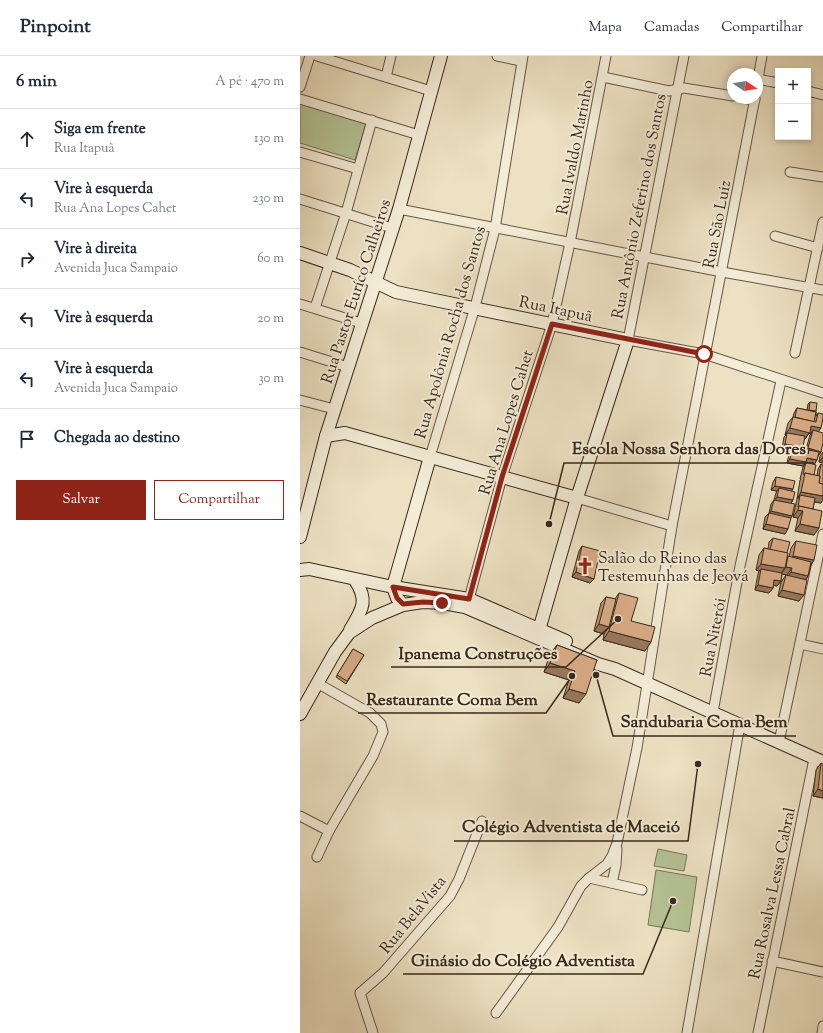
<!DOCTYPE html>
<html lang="pt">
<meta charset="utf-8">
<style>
body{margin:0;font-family:"Sorts Mill Goudy",serif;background:#f2f2f3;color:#1f2937}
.controls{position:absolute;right:12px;top:12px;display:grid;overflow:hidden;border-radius:0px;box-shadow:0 2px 6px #0003}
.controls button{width:36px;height:36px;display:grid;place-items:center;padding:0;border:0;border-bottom:1px solid #e0e1e3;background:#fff;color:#1f2937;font:20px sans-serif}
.compass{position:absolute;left:427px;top:12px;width:36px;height:36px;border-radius:50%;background:#fff;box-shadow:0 2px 6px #0003;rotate:102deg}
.stop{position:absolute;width:12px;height:12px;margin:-9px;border:3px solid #8f2418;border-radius:50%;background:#fff}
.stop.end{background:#8f2418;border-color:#fff;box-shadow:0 1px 4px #0008}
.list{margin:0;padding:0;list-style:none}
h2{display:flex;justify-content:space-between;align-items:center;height:52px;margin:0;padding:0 16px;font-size:17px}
h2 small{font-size:13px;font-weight:400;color:#747a83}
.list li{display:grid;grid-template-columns:26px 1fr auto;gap:12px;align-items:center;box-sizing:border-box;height:60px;padding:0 16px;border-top:1px solid #e0e1e3}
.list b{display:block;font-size:15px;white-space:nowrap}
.list p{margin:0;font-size:13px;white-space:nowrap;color:#747a83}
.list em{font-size:13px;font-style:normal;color:#747a83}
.actions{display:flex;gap:8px;padding:12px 16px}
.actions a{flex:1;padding:9px 0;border:1px solid #8f2418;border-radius:0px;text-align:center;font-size:14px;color:#8f2418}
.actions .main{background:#8f2418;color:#fff}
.icon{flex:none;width:22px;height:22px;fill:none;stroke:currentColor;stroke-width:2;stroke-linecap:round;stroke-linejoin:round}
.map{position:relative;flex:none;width:523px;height:977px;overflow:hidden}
header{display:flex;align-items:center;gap:24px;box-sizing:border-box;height:56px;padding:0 20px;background:#fff;border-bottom:1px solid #e0e1e3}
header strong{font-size:19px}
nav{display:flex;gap:22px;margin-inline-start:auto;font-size:14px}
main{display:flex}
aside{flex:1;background:#fff}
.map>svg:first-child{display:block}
</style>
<header>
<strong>Pinpoint</strong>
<nav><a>Mapa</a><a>Camadas</a><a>Compartilhar</a></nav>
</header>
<main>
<aside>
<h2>6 min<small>A pé · 470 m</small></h2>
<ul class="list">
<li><svg class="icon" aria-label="ahead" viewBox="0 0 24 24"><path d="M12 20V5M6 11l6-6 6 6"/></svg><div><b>Siga em frente</b><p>Rua Itapuã</p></div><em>130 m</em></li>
<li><svg class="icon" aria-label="left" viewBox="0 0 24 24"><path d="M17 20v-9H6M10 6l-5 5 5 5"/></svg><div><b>Vire à esquerda</b><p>Rua Ana Lopes Cahet</p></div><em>230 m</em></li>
<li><svg class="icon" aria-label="right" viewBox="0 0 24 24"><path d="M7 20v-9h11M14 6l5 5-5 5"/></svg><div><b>Vire à direita</b><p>Avenida Juca Sampaio</p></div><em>60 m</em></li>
<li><svg class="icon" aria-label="left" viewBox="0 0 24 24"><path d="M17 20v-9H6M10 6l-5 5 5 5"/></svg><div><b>Vire à esquerda</b></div><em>20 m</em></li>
<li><svg class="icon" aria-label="left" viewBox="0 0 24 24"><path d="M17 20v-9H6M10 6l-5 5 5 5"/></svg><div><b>Vire à esquerda</b><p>Avenida Juca Sampaio</p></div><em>30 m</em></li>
<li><svg class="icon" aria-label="arrive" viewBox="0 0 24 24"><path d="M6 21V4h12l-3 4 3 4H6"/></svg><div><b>Chegada ao destino</b></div></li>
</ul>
<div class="actions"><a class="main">Salvar</a><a>Compartilhar</a></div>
</aside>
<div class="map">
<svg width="523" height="977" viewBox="0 0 523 977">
<rect width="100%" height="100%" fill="#ece1c2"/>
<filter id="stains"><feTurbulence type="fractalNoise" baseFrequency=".005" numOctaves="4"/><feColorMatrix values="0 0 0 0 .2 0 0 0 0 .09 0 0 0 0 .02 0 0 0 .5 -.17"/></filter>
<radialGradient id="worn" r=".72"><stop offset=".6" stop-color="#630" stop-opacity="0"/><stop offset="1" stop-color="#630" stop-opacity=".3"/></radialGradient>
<g fill="#b5c395" stroke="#767658">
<path d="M0 44 67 64 55 104 0 87Z"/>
<path d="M358 793 387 799 384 815 354 810Z"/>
<path d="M356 814 397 821 389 876 348 869Z"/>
</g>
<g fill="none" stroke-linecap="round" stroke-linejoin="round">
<g stroke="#655746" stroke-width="11">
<g id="street">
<path d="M17 0 131 35"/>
<path d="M197 0 221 5"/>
<path d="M384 0 328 284 404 298 523 337"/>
<path d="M86 21 91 0"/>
<path d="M303 21 369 35 384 32 433 40"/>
<path d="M458 23 478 27"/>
<path d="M457 28 462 0"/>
<path d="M0 31 10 0"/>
<path d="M508 35 523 39"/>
<path d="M442 42 455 44"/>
<path d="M0 43 119 79"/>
<path d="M0 96 58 113"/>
<path d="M490 116 523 121"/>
<path d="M0 143 92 172"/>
<path d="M99 153 422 216 523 234"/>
<path d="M475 180 518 192"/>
<path d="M0 248 61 267"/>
<path d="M15 252 46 157 72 64"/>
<path d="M0 296 48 311"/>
<path d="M495 297 523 166"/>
<path d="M0 344 34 353"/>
<path d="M130 401 175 251 195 173 223 0"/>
<path d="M277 442 372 470"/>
<path d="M169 543 202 421 252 268 270 187 306 0"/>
<path d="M500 588 523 593"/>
<path d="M413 656 440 510 481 325"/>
<path d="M479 686 523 478"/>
<path d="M0 760 29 775"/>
<path d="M17 801 29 775 73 700 83 676 81 668 70 657 17 627"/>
<path d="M289 822 342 834"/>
<path d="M312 827 316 809 317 793"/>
<path d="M472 905 523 916"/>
<path d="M196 957 258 871 281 830 289 822 307 808 312 800 317 787 337 692 372 470 455 42"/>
<path d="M73 977 60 937 83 917 150 840 159 823 182 765"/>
<path d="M387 977 440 668"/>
<path d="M458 977 514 703"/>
<path d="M522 977 523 970"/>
</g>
</g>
<g stroke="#38291c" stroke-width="14">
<g id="secondary">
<path d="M0 197 50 214 96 236 328 284 277 442 237 581"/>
<path d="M26 380 45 377 277 442"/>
<path d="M0 481 26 380 99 153 141 0"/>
<path d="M0 514 9 513 93 531 169 543 266 585"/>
<path d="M103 549 97 542 93 531 130 401"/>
<path d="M50 574C62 554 69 545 55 524"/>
<path d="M0 658 35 596 49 577 72 562 103 549 123 546 143 547 165 551 298 608 315 613 523 706"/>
</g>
</g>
<use href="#street" stroke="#f3ecd7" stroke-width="9"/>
<use href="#secondary" stroke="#f3ecd7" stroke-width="12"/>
</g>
<g fill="#bb9472" stroke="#38291c" fill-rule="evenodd">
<path d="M510 346 516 355V360L518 357V376L521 396 518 400 514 408V419L517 420 518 413 521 408V447L514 446 513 453 514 479 495 475 498 462 493 461 497 443 500 424 501 423H500L503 411 506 407 503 410 487 407 490 394 482 393 484 381 486 379H485L488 367 493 361 494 357 497 352 507 354 508 348ZM509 377 511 378 510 379 506 393 502 392 504 383H505Z"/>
<path d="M523 396V407L519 406 520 400Z"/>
<path d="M476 421 493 444 491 447 492 460 490 463 485 478 463 473 465 461 469 457 471 448 474 444 476 437 477 435 471 434 473 426Z"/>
<path d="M473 482 487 497 486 503 488 500 489 501 491 492 496 485 514 504 511 509 508 520 506 524 499 545 478 540 481 526 486 519H487L482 518 481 525 477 530 473 529V532L469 537 455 534 458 518 459 515 456 514 459 499 464 492 468 493 469 486Z"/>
<path d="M282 490 294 523 290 527 272 521 279 495Z"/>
<path d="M319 537 331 565 345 595 303 584 304 578 294 575 301 547 306 541 315 543Z"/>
<path d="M257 589 297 604 279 647 263 642 269 624 244 616 250 598Z"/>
<path d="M53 593 64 599 46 628 36 621Z"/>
<path d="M521 707 523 742 513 740 516 714Z"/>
</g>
<g fill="#98785d" stroke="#38291c">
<path d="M495 363 521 372 516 379 513 374 511 378 509 377 505 383 487 379V377L485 379 490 372Z"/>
<path d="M485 388 503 391 499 396 493 390 490 394 482 393Z"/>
<path d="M508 392 521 396 518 400 509 394 507 397H505Z"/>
<path d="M507 402 517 404 514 409 505 407 503 410 487 407 490 403Z"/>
<path d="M522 402H523V407L519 406Z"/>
<path d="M475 430 493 433 490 438 479 432 477 435 471 434Z"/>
<path d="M501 436 523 440V444L521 447 499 443 500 439 497 443Z"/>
<path d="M477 441 493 444 490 449 474 445Z"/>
<path d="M498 454 503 455 498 462 493 461Z"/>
<path d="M471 455 492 460 489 465 468 460Z"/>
<path d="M466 468 488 473 485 478 463 473Z"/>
<path d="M500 468 519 472 514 479 495 475Z"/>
<path d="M493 500 514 504 509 511 488 507Z"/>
<path d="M461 508 485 512 480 519 461 513 459 515 456 514Z"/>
<path d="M486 511 492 512 487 519 481 518Z"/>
<path d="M276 516 294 523 290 527 272 521Z"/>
<path d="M491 516 508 520 503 527 486 523Z"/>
<path d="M474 524 481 525 477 530 471 529Z"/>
<path d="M458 529 473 532 469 537 455 534Z"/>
<path d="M482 534 504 539 499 545 478 540Z"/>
<path d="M299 568 309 571 304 578 294 575Z"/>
<path d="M309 575 351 586 345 595 303 584Z"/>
<path d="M250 607 275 615 269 624 244 616Z"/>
<path d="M269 633 286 638 279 647 263 642Z"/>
<path d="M518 733 523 735V742L513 740Z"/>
</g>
<g fill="#d9ac85" stroke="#38291c">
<path d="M510 346 517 347 516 355 509 354Z"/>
<path d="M497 352 516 356 514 366 495 361Z"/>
<path d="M518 357 523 358V362L521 372 511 370 510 377 490 372 493 361 516 366Z"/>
<path d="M513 374 523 377V387L521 396 508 392Z"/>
<path d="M487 377 505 380 503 391 485 388Z"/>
<path d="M493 390 509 393 508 398 509 394 519 396 517 404 507 402 506 406 490 403Z"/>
<path d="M506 406 516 409 514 419 505 417V418H503Z"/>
<path d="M521 408 523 409V428L519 427 520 420H519Z"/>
<path d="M505 417 520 420 519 427 523 428V440L501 436Z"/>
<path d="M476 421 495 425 493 433 475 430Z"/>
<path d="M479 432 495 436 493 444 477 441Z"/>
<path d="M500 439 515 442 513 453 499 450 498 451Z"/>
<path d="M474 444 495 448 492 460 471 455Z"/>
<path d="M499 450 522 455 519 472 500 468 503 455 498 454Z"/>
<path d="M469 457 491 462 488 473 466 468Z"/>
<path d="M473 482 490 486 487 497 470 494Z"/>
<path d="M496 485 517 489 514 504 493 500Z"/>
<path d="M282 490 300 495 294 523 276 516Z"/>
<path d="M464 492 488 497 485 512 461 508Z"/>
<path d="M488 500 511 506 508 520 491 516 492 512 486 511Z"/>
<path d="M461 513 482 517 481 525 474 524 473 532 458 529Z"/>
<path d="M486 519 507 524 504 539 482 534Z"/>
<path d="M319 537 338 542 331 565 355 571 351 586 309 575Z"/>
<path d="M306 541 316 543 309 571 299 568Z"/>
<path d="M257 589 297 604 286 638 269 633 275 615 250 607Z"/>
<path d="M53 593 64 599 47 625 37 619Z"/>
<path d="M521 707 523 708V735L518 733Z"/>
</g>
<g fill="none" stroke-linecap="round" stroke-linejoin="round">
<path stroke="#8f2418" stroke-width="5" d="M142 547 123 546 103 548 97 542 93 531 169 543 202 421 252 268 404 298"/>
</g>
<defs>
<g id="church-bare" transform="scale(1.38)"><path d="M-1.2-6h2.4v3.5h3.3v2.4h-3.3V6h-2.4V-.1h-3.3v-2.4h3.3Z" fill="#8f2418" stroke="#f3ecd7" stroke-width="2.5" paint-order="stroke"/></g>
</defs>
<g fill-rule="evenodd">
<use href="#church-bare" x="285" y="510"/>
</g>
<g text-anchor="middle" stroke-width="4" stroke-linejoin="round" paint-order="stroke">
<g font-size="16" fill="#38291c" stroke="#f3ecd7">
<text transform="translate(274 91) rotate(-79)" y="6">Rua Ivaldo Marinho</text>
<text transform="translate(338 150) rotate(-79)" y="6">Rua Antônio Zeferino dos Santos</text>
<text transform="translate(416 168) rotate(-79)" y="6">Rua São Luiz</text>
<text transform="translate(55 235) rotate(-72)" y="6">Rua Pastor Euríco Calheiros</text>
<text transform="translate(256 252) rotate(12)" y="6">Rua Itapuã</text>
<text transform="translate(149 276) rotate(-74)" y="6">Rua Apolônia Rocha dos Santos</text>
<text transform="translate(205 366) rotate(-73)" y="6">Rua Ana Lopes Cahet</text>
<text transform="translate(412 581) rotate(-79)" y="6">Rua Niterói</text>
<text transform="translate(471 837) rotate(-78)" y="6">Rua Rosalva Lessa Cabral</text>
<text transform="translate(112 858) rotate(-51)" y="6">Rua BelaVista</text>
</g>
<g font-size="16" fill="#38291c" stroke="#f3ecd7" text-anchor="start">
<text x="298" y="507">Salão do Reino das<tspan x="298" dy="18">Testemunhas de Jeová</tspan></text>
</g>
</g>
<path fill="none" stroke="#38291c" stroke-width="1.5" d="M249 468L264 407H514M318 563L266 611H91M272 620L246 657H58M296 619L313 680H496M398 708L388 785H154M373 845L343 918H103"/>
<g fill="#38291c" stroke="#f3ecd7" stroke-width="1.5">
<circle cx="249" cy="468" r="4"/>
<circle cx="318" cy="563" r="4"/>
<circle cx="272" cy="620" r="4"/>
<circle cx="296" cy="619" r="4"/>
<circle cx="398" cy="708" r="4"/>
<circle cx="373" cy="845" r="4"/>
</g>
<g font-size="17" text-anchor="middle" font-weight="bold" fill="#38291c" stroke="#f3ecd7" stroke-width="4" stroke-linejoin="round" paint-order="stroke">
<text x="389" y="398">Escola Nossa Senhora das Dores</text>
<text x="178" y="603">Ipanema Construções</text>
<text x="152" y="649">Restaurante Coma Bem</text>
<text x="404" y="671">Sandubaria Coma Bem</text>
<text x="271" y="776">Colégio Adventista de Maceió</text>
<text x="223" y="910">Ginásio do Colégio Adventista</text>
</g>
<rect width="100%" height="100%" filter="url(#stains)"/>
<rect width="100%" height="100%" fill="url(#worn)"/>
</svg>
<div class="controls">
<button>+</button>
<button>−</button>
</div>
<svg class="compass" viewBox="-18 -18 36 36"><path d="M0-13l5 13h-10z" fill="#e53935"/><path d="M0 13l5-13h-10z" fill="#747a83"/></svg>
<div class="stop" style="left:404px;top:298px"></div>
<div class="stop end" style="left:142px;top:547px"></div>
</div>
</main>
